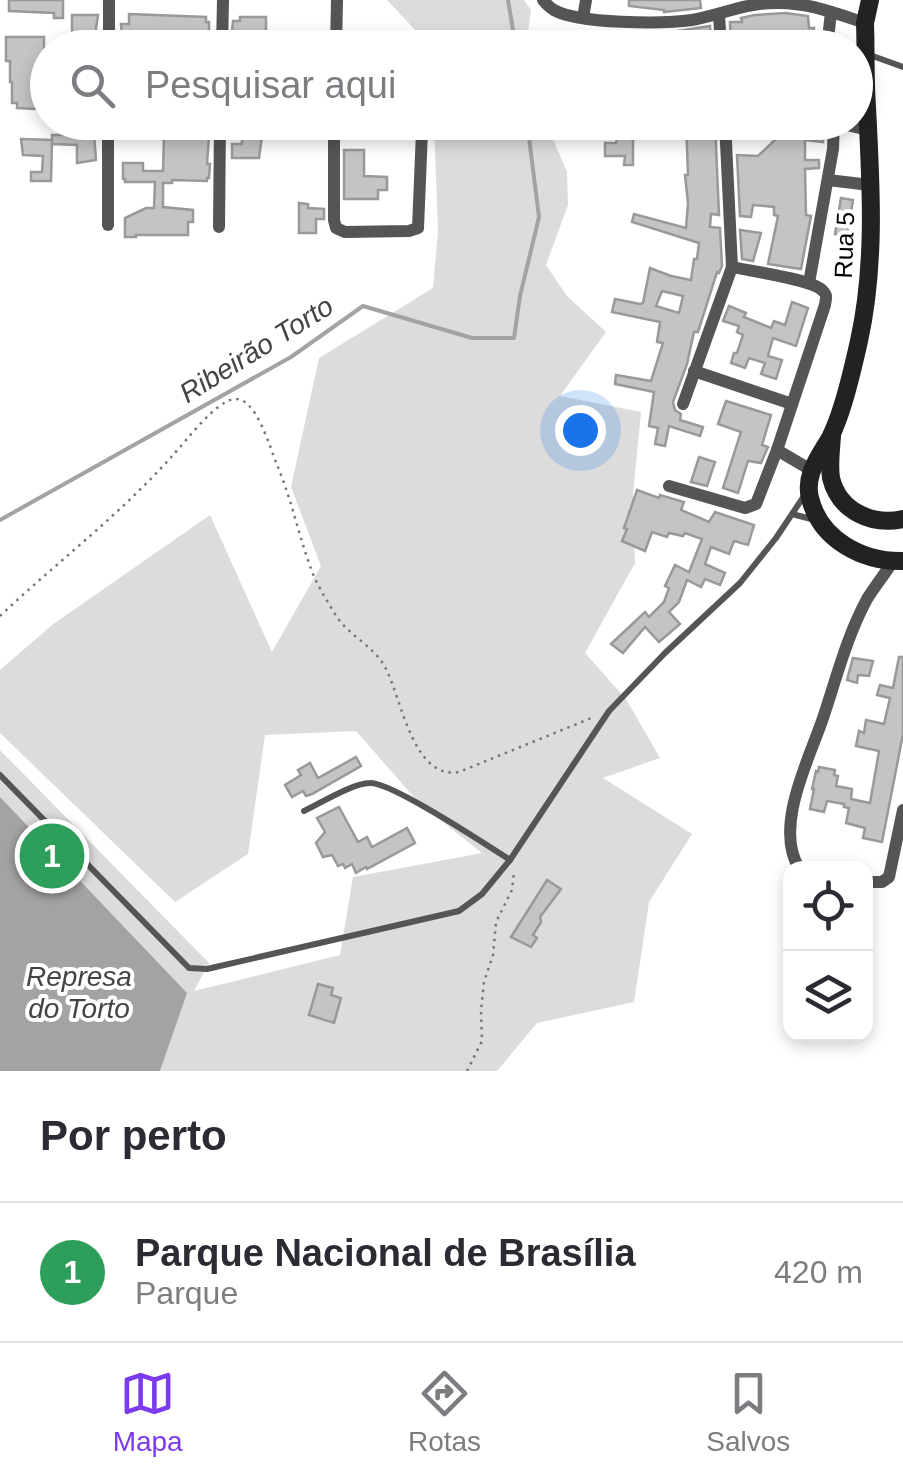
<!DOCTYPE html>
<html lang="pt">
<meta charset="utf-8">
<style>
body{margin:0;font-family:Helvetica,sans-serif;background:#f2f2f3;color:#2b2b33}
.controls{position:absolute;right:30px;bottom:30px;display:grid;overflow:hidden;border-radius:20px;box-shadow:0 5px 15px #0003}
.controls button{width:90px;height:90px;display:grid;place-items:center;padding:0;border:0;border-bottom:2px solid #e1e1e2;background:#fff;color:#2b2b33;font:50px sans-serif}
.you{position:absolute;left:580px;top:430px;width:35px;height:35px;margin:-25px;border:8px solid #fff;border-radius:50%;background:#1a73e8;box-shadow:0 0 0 15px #1a73e833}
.badge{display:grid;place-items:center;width:65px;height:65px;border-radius:50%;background:#7c3aed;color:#fff;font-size:32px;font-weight:700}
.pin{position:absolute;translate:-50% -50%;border:5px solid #fff;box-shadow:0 2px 10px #0006}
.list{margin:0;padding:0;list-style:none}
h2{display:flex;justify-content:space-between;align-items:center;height:130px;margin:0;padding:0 40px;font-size:42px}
h2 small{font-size:32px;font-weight:400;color:#7c7c81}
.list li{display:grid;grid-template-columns:65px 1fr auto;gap:30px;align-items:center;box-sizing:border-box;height:140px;padding:0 40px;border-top:2px solid #e1e1e2}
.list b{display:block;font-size:38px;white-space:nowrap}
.list p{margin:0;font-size:32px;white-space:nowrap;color:#7c7c81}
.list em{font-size:32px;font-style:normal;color:#7c7c81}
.icon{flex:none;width:55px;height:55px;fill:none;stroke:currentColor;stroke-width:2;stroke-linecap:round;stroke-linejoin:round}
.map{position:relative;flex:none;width:903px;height:1071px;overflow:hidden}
.search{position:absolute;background:#fff;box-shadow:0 5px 15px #0003;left:30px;right:30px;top:30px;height:110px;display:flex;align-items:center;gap:25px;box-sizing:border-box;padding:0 35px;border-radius:55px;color:#7c7c81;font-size:38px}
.sheet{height:270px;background:#fff}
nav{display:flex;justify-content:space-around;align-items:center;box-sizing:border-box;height:140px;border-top:2px solid #e1e1e2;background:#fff;font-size:28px;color:#7c7c81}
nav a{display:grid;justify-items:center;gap:5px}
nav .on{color:#7c3aed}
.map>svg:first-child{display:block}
</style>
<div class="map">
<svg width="903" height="1071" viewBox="0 0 903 1071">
<rect width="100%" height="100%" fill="#fff"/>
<g fill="#dcdcdc">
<path d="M387 0H524L531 10 526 47H431Z"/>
<path d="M434 123H546L567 172 568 205 546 265 567 296 606 332 560 396 641 412 633 495 635 563 585 653 626 699 660 758 603 778 692 834 649 902 634 1002 537 1023 497 1071H160L176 1023 0 1071V750L209 963 194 991 340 955 353 877 482 853 419 803 356 731 265 735 248 854 175 902 0 733V670L52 625 210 515 272 652 321 566 291 487 319 358 433 288 438 231Z"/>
</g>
<path fill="#a3a3a3" d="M0 797 187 993 160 1071H0Z"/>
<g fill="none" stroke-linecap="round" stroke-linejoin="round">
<g stroke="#a3a3a3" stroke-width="4">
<path d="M508 0 516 48"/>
<path d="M0 520 291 357 363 306 472 338H514L520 296 539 217 527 122"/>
</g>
</g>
<g fill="#c4c4c4" stroke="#999" stroke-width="2.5" fill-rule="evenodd">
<path d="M9 0H63V18H54V13L9 11Z"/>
<path d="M629 0H700L701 8 664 12V10L629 6Z"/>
<path d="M786 13 808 16 809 28H814L813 38H805V48H731L730 22H742L741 18 755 15Z"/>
<path d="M129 14 206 17V22H209V38H199V34L172 33V38H165L154 43V48H123L121 24H129Z"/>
<path d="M72 15H98L95 36 72 35Z"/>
<path d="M240 17H266V38L237 36V31H232L233 21H240Z"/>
<path d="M710 26 711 48H602L584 44 586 32H604L623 37 676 39 677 31Z"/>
<path d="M6 37H44V61H40L39 90H36V109L17 108V103H12V82H10V61H6Z"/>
<path d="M63 122H96L94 133 96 160 77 163V145L52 144V135H63Z"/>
<path d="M184 122H210L207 164H210L209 178H207V181L172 180V183H163V207L193 210V222H188V235H136V237H125V218L146 208H154L155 182H125V179H123V163H143V171H163L164 135H184Z"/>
<path d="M242 122H260V136H262L259 158H232V144H242Z"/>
<path d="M620 122H630V127L637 126 638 129 649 128 650 138 633 139V165H624L625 156H605V143H616Z"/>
<path d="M686 122H715L719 215 711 214 710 227 720 228 722 266 719 273 717 272 698 332H694L687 364 673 402 675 410 681 414 680 420 703 427 700 436 669 426 665 446 655 444 658 428 649 426 654 392 615 384 616 375 651 381 663 343 657 342 660 322 612 312 615 299 640 304 643 303 650 268 671 276 691 280 694 259H697L699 243 632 222 634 214 686 228 688 203 685 175H688ZM662 291 683 296 679 313 656 306Z"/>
<path d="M740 122H759V125L778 126V122H824L823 142 805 140V160H819V168L805 169 806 215 811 216 801 269 768 264 778 216 774 215V207L753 205 751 217 740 216 737 155 758 156 777 138H741Z"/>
<path d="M21 139 52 140 51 181H31V172H42L43 156 23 155Z"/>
<path d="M344 150H364V176L387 177V190H378V199H344Z"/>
<path d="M841 198 853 200 847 237 835 234Z"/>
<path d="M299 203 308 204V208L324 209V219H316V233H299Z"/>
<path d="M740 230 761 233 753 261 742 259Z"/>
<path d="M792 302 808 308 796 346 773 338 768 356 782 360 776 379 761 374 765 363 749 358 745 368 731 363 734 353H737L743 335 737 332 739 326 723 321 729 306 746 313 744 317 771 328 774 321 785 325Z"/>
<path d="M726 401 771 415 762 445 768 447 761 463 748 461 738 493 723 488 741 432 718 424Z"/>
<path d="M699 457 715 462 707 486 691 482Z"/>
<path d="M637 490 659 498 660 495 684 502 681 510 709 522 715 512 754 525 748 545 734 541 729 554 711 547 705 564 725 573 720 585 705 579 701 587 687 580 679 602 669 612 680 624 659 642 645 627 623 653 611 644 645 612 649 617 664 602 669 588 665 586 675 565 689 572 702 539 685 533 683 536 669 533 667 537 652 532 645 551 622 541 627 529 624 528Z"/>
<path d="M899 657H903V734L882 842 863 838 865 828 846 823 849 808 844 807V804L827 801 824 812 810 809 814 789H812L816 771 818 772 819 767 835 770 834 775 838 776 836 786 852 789 851 799 870 803 879 751 856 746 859 731 864 733 866 720 884 724 890 698 877 695 880 685 893 688Z"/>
<path d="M853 658 873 661 869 676 858 675 857 683 847 680Z"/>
<path d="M356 757 361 766 312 794 306 796 303 791 292 797 285 785 301 775 298 770 310 763 318 778Z"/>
<path d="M339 807 358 842 367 837 372 847 407 828 415 843 367 869 366 867 356 873 352 864 345 868 343 864 338 866 332 855 323 857 316 843 325 832 317 818Z"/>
<path d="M547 880 561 889 540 917 541 922 533 935 537 938 531 947 511 937Z"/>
<path d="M318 984 333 988 331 995 341 998 334 1023 309 1015Z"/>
</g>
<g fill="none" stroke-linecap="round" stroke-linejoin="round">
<g stroke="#777" stroke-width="2.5" stroke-dasharray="2.5 5" stroke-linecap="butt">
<path d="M0 616C57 562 121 514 173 455 187 440 215 402 234 399 256 396 270 448 277 465 292 500 299 538 313 574 319 588 327 601 335 614 348 636 375 646 386 669 402 700 413 780 459 772L594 717"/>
<path d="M467 1071 482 1041 481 1011 484 982 493 955 496 922 512 890 514 872"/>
</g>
<g stroke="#555" stroke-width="6">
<path d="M867 54 903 67"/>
<path d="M792 514 815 520"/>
<path d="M0 775 189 968 207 969 459 911 482 894 510 860 609 711 665 653 740 583 776 538 806 493"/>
<path d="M304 811C321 803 353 783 370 783 391 782 487 845 510 860"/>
</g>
<g stroke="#555" stroke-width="12">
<path d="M543 0C547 5 549 7 554 10 578 24 664 24 692 20 720 15 746 3 775 3 807 2 835 13 865 23"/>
<path d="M719 14 721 48"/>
<path d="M583 18 586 0"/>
<path d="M109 48V0"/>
<path d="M222 48 223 0"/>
<path d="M336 48 337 0"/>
<path d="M827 48 831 12"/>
<path d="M334 122V220L336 228 345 232 409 231 418 228 422 131 420 122"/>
<path d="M834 122 868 130"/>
<path d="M828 180 870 185"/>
<path d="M108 225V122"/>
<path d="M219 227 220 122"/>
<path d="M809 283 833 149 834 122"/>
<path d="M694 371 792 404"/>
<path d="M683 404 732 267 725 122"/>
<path d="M777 450 811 470"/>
<path d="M669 486 745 508 756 504 777 450 825 305C826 297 828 296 822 290 810 279 750 271 732 267"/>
<path d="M799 868C774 828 808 761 822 721 836 680 846 638 867 599 875 586 885 574 893 561"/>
<path d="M866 882H882L889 877 903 810"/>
</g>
<g stroke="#222" stroke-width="18">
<path d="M870 0 865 23C866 51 865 79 867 107 871 185 876 264 859 341 854 363 849 386 842 407 839 417 835 427 831 436 820 456 804 474 810 498 820 540 863 562 903 561"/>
<path d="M832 436C831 450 829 465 831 478 839 511 872 526 903 519"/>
</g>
</g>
<g text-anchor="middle" stroke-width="8" stroke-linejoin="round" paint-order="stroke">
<g font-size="25" fill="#000" stroke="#fff">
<text transform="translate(844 245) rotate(-88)" y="9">Rua 5</text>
</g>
<g font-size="28" font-style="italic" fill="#444" stroke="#fff">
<text transform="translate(256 349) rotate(-32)" y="10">Ribeirão Torto</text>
<text x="79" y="986">Represa<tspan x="79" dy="32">do Torto</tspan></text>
</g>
</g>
</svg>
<div class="controls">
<button><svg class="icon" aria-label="locate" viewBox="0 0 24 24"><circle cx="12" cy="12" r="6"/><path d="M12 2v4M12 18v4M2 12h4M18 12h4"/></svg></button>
<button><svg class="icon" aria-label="layers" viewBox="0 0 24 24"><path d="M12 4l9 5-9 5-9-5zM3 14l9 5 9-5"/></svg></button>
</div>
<div class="you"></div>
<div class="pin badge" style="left:52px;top:856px;background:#2e9e5b">1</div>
<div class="search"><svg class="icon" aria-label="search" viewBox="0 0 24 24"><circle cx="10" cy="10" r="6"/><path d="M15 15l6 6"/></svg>Pesquisar aqui</div>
</div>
<section class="sheet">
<h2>Por perto<small></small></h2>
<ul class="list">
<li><span class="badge" style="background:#2e9e5b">1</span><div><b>Parque Nacional de Brasília</b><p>Parque</p></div><em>420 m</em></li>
</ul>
</section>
<nav>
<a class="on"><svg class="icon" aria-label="map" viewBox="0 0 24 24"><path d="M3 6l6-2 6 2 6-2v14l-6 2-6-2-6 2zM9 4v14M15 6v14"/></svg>Mapa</a>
<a><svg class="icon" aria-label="directions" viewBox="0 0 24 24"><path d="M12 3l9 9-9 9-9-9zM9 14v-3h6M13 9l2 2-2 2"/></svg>Rotas</a>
<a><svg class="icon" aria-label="saved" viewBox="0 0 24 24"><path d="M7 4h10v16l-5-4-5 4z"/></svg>Salvos</a>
</nav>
